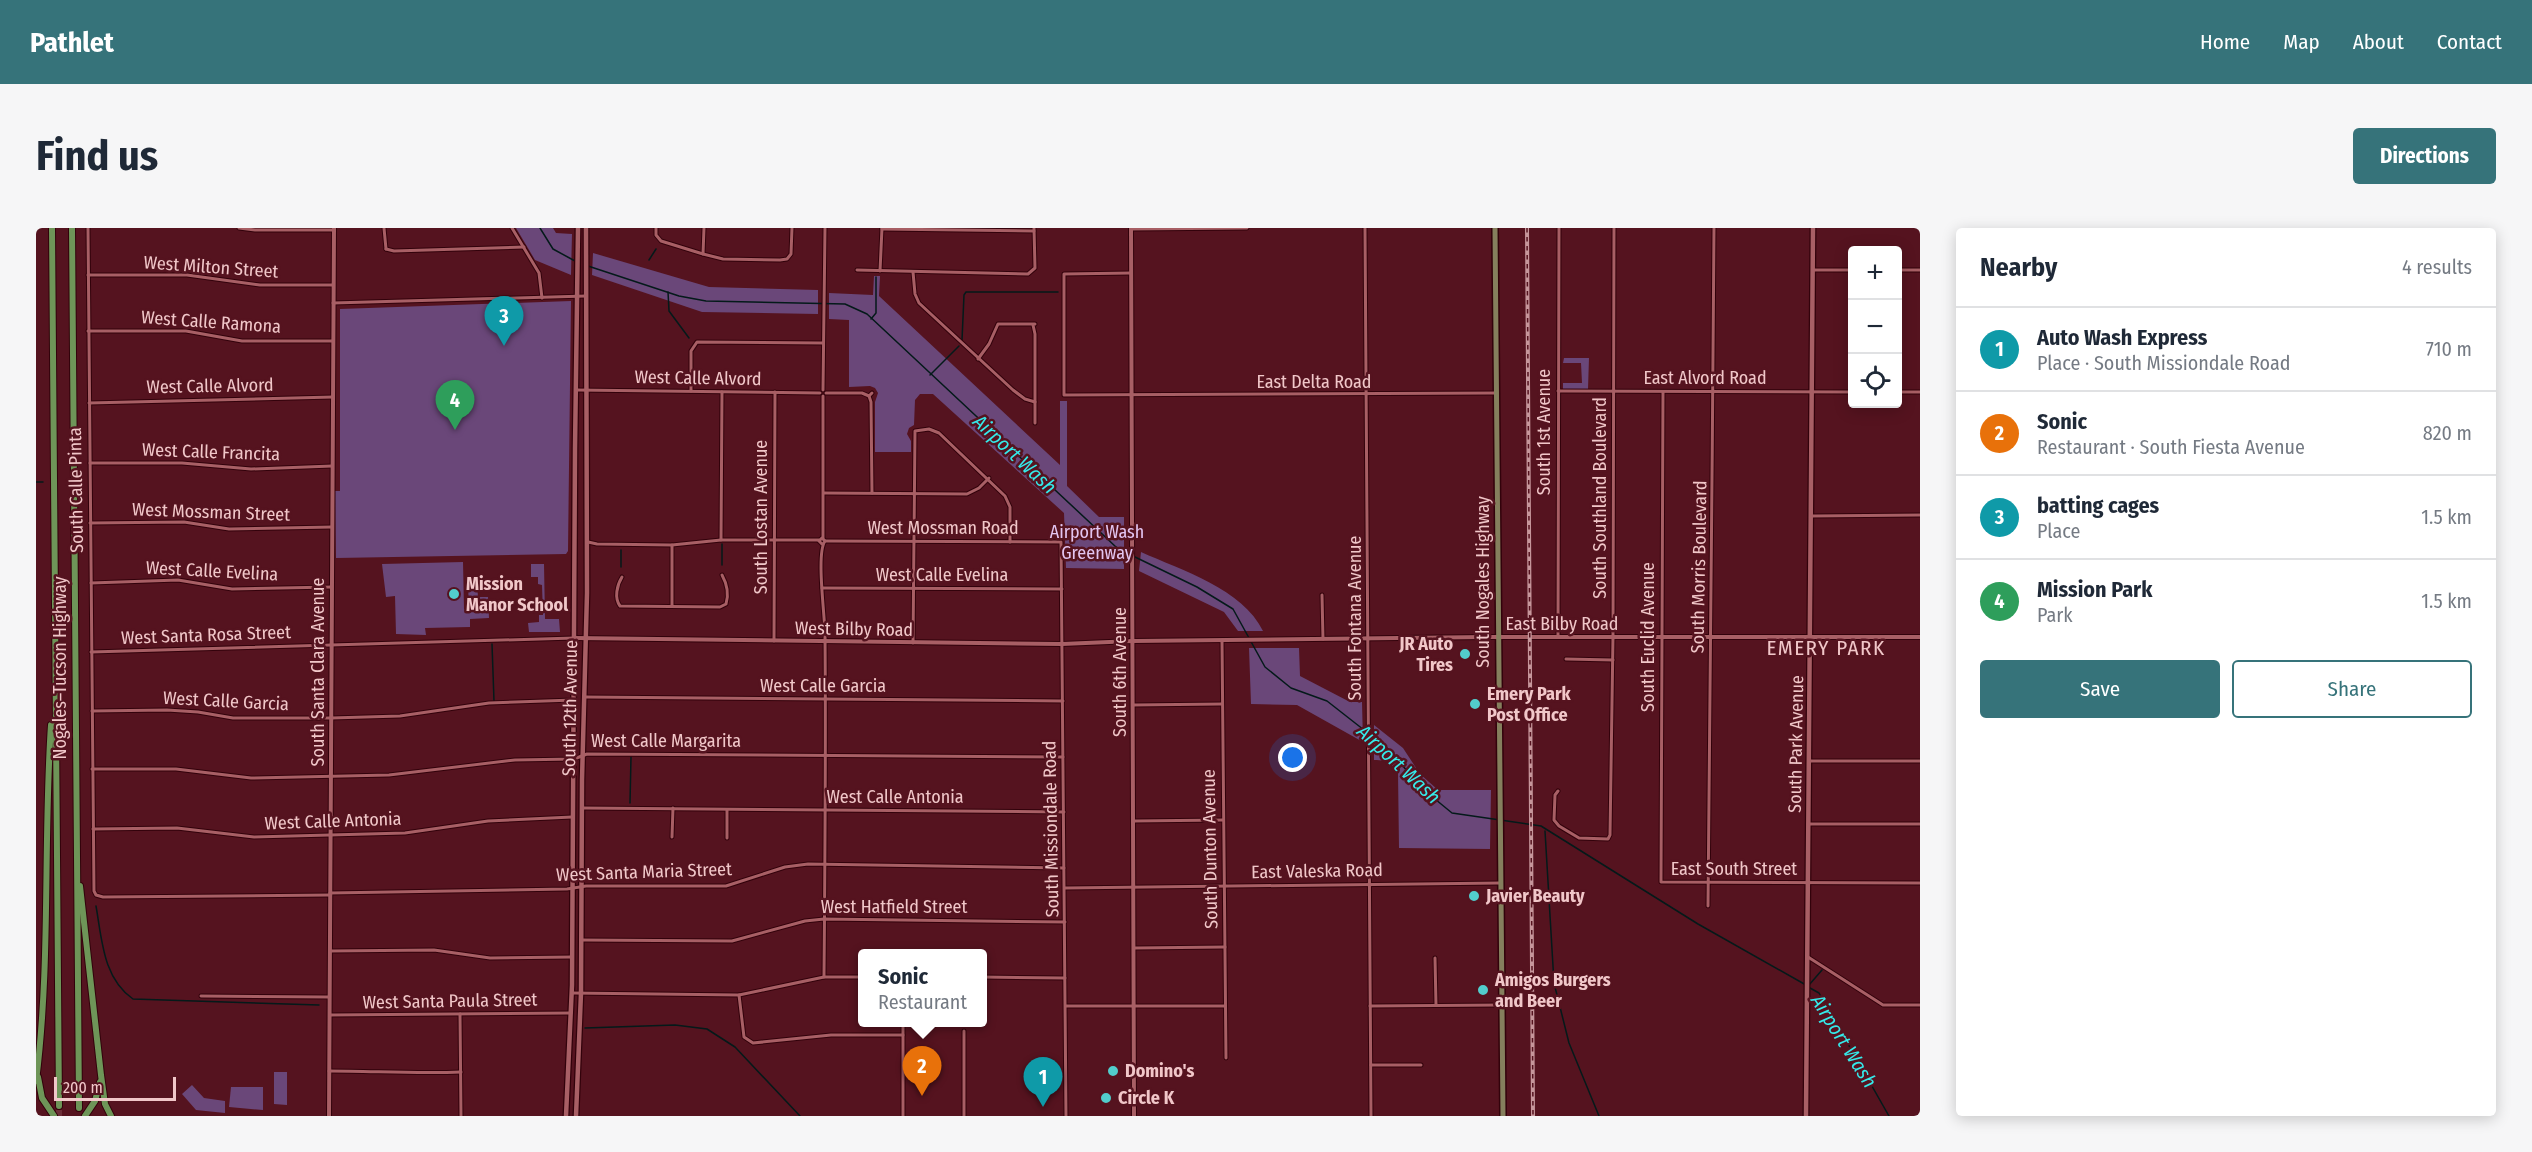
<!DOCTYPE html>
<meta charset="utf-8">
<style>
body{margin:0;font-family:"Fira Sans Condensed",sans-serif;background:#f6f6f7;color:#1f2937}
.controls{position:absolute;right:18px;top:18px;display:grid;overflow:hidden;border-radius:6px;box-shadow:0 3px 15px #0003}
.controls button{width:54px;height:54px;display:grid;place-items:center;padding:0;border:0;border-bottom:2px solid #e0e1e3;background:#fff;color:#1f2937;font:30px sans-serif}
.scale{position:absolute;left:18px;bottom:15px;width:122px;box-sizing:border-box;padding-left:6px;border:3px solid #f1c7c9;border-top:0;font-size:16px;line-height:21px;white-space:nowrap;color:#f1c7c9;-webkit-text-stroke:4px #55131f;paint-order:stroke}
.you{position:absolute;left:1257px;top:530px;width:21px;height:21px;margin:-15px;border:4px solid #fff;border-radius:50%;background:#1a73e8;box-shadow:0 0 0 9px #1a73e833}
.badge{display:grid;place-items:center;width:39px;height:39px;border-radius:50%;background:#36737a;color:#fff;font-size:20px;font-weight:700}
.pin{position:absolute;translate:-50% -50px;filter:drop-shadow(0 2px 3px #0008)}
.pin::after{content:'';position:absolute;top:32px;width:21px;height:18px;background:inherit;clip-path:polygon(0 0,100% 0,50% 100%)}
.popup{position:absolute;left:822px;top:721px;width:129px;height:78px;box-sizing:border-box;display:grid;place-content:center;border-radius:6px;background:#fff;filter:drop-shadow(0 2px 4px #0005);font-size:20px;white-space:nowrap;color:#747a83}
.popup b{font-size:22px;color:#1f2937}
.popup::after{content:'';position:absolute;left:50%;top:100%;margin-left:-12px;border:12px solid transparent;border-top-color:#fff}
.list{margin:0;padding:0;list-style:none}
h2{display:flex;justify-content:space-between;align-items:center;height:78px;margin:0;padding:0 24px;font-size:26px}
h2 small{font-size:20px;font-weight:400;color:#747a83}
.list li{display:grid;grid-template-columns:39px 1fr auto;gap:18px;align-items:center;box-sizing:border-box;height:84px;padding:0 24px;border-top:2px solid #e0e1e3}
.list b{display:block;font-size:22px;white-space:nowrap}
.list p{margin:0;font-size:20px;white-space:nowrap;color:#747a83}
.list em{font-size:20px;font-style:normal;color:#747a83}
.actions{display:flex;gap:12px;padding:18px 24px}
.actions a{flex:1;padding:14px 0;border:2px solid #36737a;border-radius:6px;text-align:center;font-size:21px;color:#36737a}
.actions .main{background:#36737a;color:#fff}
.icon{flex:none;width:33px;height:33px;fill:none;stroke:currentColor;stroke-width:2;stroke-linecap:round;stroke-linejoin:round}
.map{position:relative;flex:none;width:1884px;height:888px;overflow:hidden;border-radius:6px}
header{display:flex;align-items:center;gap:36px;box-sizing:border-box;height:84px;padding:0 30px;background:#36737a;color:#fff}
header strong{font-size:28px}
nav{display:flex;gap:33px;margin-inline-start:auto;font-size:21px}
.intro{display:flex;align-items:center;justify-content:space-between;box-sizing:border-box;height:144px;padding:0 36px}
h1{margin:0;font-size:42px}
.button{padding:15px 27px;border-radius:6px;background:#36737a;color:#fff;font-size:21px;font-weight:700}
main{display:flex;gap:36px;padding:0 36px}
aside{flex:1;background:#fff;border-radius:6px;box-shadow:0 3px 15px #0003}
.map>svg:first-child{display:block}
</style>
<header>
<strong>Pathlet</strong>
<nav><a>Home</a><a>Map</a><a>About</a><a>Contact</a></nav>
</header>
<div class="intro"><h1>Find us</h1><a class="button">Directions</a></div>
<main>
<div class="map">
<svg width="1884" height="888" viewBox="0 0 1884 888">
<rect width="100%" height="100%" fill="#55131f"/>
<g fill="#6a4779">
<path d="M480 0H517L520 5 536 6 535 47 499 32Z"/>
<path d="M557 25 673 59 782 62V86L666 84 556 47Z"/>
<path d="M838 48H844L843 68 1024 237V173H1031V258L1063 289H1088V341L1030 340 1028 285 897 166H884L879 172 878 197 873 200 871 206 875 213V224H839V174L842 165 839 160 834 158 813 159V92L793 91V65L837 67Z"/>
<path d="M535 73 532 323 530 326 300 330 299 263H304V81Z"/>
<path d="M1528 130H1553L1552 161H1527V155H1546L1545 135H1527Z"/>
<path d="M1105 324C1145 342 1207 361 1227 403H1202L1188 384 1103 343Z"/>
<path d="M427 334 428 381H433L432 356H441L442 369H452L453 390 434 391V399L389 400 390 407 360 406 359 368 350 369 346 336Z"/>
<path d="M495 336H508L509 391H523L524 404H493L492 395 503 394V387H507L506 357 502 356V349H495Z"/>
<path d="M1213 420H1263L1264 448 1314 474H1326L1327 514 1261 477 1215 476Z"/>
<path d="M1338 497 1367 520 1384 546 1402 562H1455L1454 621 1363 620 1362 545C1356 535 1351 532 1338 532Z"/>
<path d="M238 844H251V877L238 876Z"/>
<path d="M156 857 168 870 189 873V885L160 882 146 866Z"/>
<path d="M195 859H227V882L193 879Z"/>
</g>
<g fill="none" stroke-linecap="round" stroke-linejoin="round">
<g stroke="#041a1a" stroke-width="1.5">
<path d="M504 0 517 21 539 33"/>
<path d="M613 32 620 21"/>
<path d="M552 38 643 68 670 73 809 76 831 86 1080 319 1094 327"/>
<path d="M632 64 633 83 653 110"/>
<path d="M835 91 840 85V49"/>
<path d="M926 112 928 67 930 64H1022"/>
<path d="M894 147 923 118"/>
<path d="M0 254H7"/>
<path d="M585 322V339"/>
<path d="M1099 329 1161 359 1197 381 1229 439 1255 460 1291 473 1351 520 1388 562 1416 585 1505 598 1662 696 1770 757"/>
<path d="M686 337V316"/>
<path d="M456 416 458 473"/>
<path d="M594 575 595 529"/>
<path d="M1509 603 1518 755 1533 815 1563 888"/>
<path d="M60 678C66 712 67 750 97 771L283 777"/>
<path d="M1773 757 1786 742"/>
<path d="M1774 760 1783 765 1853 888"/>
<path d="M549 800 639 797 671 801 699 819 764 888"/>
</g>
<path stroke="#6c2e38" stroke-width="6" stroke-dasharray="6 3" stroke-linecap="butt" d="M23 888V878"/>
<g stroke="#32020b" stroke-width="5">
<g id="minor">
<path d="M52 0 58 663 60 667 67 669 294 667"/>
<path d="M203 0 219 2H298"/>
<path d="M348 0 350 21"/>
<path d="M476 0 503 45 506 70"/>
<path d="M620 0V7L625 13 667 26 687 31 744 32 751 31 755 26 756 0"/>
<path d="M1329 0 1335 888"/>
<path d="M846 1 998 3"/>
<path d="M1095 1 1211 0"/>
<path d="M350 21 358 23 488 19"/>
<path d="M667 26 668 0"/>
<path d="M821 42 992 46 999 40 998 0"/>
<path d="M1777 42H1816"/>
<path d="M1862 42H1884"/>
<path d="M844 43 846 0"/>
<path d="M877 44 879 66 883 75 977 162 989 171 999 174"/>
<path d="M1095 45 1028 46V167L1461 165"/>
<path d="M52 47H151L224 57H297"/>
<path d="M297 75 550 68"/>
<path d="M997 97 999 106V195"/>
<path d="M52 103H150L206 113H297"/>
<path d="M942 131 953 116 962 96H999"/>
<path d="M540 162 784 165"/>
<path d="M787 162 789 0"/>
<path d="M655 163V123L661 114 787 115"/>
<path d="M1522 163 1816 164"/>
<path d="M1627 164 1625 654 1884 655"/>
<path d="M1862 164H1884"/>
<path d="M790 165H826L833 168 836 165"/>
<path d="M787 168V310"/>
<path d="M833 168 835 174 836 265"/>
<path d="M53 175 297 169"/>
<path d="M54 235H146L215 241 296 238"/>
<path d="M788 265 931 266 943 260 953 250"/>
<path d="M1776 288 1884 287"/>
<path d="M54 295 148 294 193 301 296 299"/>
<path d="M685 312 686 164"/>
<path d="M789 313 1025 314 1030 888"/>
<path d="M552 314 561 316 636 317 685 312H783"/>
<path d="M786 316 783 313 786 310 789 313C780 326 789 387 789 407 790 521 789 635 788 749"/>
<path d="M636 317V378"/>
<path d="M586 349C581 357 578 370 584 378L684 379 690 376C693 366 691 356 686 347"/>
<path d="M55 355 142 352 196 361 296 359"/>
<path d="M786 360 1026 361"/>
<path d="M1286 367 1287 411"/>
<path d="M1522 409 1523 0"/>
<path d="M1186 412 1190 830"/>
<path d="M738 413 739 164"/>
<path d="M877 415 879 203 893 201 903 205 969 268 974 279V314"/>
<path d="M55 424 538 410"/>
<path d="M1530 431 1577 432"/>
<path d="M549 469 1027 473"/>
<path d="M1097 477 1186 476"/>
<path d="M56 483 131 482 162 484 197 490H295L364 488 453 475 538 472"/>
<path d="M1773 533H1884"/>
<path d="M56 541H140L215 550 353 547 479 532 538 531 551 526 1027 529"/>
<path d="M1522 563 1519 567 1518 592 1523 598 1543 610 1572 611 1574 607 1577 409 1578 0"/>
<path d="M547 580 1028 584"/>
<path d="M691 582V610"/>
<path d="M1098 593 1187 592"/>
<path d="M1772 596H1884"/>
<path d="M57 601 141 600 218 609 369 605 452 593 536 589"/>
<path d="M636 609 637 580"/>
<path d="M1029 660 1464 655"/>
<path d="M294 665 531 661 550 658H690L749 639 772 636 1028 640"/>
<path d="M1672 678C1675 452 1676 226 1678 0"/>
<path d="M545 712 696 713 769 693 788 691 1029 694"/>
<path d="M1099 720 1189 719"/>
<path d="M294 723 398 722 454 730 536 729"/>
<path d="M1772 729 1847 777H1884"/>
<path d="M1399 730 1400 777"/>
<path d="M946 749 1029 750"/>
<path d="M536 765 703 767 788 749H826"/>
<path d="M703 767 708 809 717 815 795 807H867"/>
<path d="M165 768 293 769"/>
<path d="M1030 778H1189"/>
<path d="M1334 778 1465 777"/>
<path d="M424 786 425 888"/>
<path d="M294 787 535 785"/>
<path d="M867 794V888"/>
<path d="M928 803V888"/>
<path d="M1335 837H1385"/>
<path d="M293 843C337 843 381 846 425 844"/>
</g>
</g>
<g stroke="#32020b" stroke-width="6">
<g id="tertiary">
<path d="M1095 0 1098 888"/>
<path d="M538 410 1026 416 1097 413 1449 409H1884"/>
<path d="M293 888 298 0"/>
</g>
</g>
<g stroke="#32020b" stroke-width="7">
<g id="secondary">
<path d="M530 888 536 757 539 221 542 0"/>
<path d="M540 888 545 765 546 552 551 365 550 0"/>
<path d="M1770 888 1777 0"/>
</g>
</g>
<g stroke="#32020b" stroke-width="8">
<path id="primary" d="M1459 0 1467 888"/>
</g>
<g stroke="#32020b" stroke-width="8">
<g id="motorway">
<path d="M16 0 23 878"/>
<path d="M36 0 43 880"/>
<path d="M44 658 65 847 69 876 75 888"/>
<path d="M2 849 6 870 18 888"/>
<path d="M0 853C15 735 7 615 15 497"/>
<path d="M49 888 59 873 64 854"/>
</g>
</g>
<use href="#minor" stroke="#a85f65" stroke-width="3"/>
<use href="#tertiary" stroke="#a85f65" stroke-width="4"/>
<use href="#secondary" stroke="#a85f65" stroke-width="4.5"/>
<use href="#primary" stroke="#857f5d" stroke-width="5"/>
<use href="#motorway" stroke="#6e9558" stroke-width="6"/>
<g stroke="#c6969b" stroke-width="4">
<path id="rail" d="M1491 0 1497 888"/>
</g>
<use href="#rail" stroke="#55131f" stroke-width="1.5" stroke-dasharray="4.5" stroke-linecap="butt"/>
</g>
<g fill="#52cdcc" stroke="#55131f" stroke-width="2">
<circle cx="418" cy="366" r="6"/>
<circle cx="1429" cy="426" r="6"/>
<circle cx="1439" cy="476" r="6"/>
<circle cx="1438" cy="668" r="6"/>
<circle cx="1447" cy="762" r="6"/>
<circle cx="1077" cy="843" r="6"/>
<circle cx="1070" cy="870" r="6"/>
</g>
<g text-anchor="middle" stroke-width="5" stroke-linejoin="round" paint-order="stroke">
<g font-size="18" fill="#f1c7c9" stroke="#55131f">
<text transform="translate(175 39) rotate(4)" y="6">West Milton Street</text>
<text transform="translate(175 94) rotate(4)" y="6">West Calle Ramona</text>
<text transform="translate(662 150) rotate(1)" y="6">West Calle Alvord</text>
<text x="1669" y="156">East Alvord Road</text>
<text x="1278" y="160">East Delta Road</text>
<text transform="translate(174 158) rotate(-1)" y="6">West Calle Alvord</text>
<text transform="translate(1508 204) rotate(-90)" y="6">South 1st Avenue</text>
<text transform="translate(175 224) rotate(2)" y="6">West Calle Francita</text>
<text transform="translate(40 262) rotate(-91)" y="6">South Calle Pinta</text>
<text transform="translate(1564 270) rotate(-90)" y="6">South Southland Boulevard</text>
<text transform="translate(175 284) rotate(2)" y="6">West Mossman Street</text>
<text transform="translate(725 289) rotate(-90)" y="6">South Lostan Avenue</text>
<text x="907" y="306">West Mossman Road</text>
<text transform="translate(1663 339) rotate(-89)" y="6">South Morris Boulevard</text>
<text transform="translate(176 343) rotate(3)" y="6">West Calle Evelina</text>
<text x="906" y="353">West Calle Evelina</text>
<text transform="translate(1447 354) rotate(-90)" y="6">South Nogales Highway</text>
<text transform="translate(1319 390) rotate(-90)" y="6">South Fontana Avenue</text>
<text x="1526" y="402">East Bilby Road</text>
<text transform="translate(818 401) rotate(1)" y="6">West Bilby Road</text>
<text transform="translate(170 407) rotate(-2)" y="6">West Santa Rosa Street</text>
<text transform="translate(1612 409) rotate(-90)" y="6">South Euclid Avenue</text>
<text transform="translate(24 440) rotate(-90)" y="6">Nogales–Tucson Highway</text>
<text transform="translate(282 444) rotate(-90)" y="6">South Santa Clara Avenue</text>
<text transform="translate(1084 444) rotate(-90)" y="6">South 6th Avenue</text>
<text x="787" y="464">West Calle Garcia</text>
<text transform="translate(190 473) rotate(3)" y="6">West Calle Garcia</text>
<text transform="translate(534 480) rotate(-89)" y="6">South 12th Avenue</text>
<text x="630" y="519">West Calle Margarita</text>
<text transform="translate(1760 516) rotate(-89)" y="6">South Park Avenue</text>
<text x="859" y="575">West Calle Antonia</text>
<text transform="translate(297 593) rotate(-2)" y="6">West Calle Antonia</text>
<text transform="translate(1015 601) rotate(-91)" y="6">South Missiondale Road</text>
<text transform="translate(1174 621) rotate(-91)" y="6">South Dunton Avenue</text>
<text x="1698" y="647">East South Street</text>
<text transform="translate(1281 643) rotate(-1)" y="6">East Valeska Road</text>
<text transform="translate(608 644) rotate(-2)" y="6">West Santa Maria Street</text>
<text x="858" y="685">West Hatfield Street</text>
<text transform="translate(414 773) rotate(-1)" y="6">West Santa Paula Street</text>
</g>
<g font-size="18" fill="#e3c5f1" stroke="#55131f">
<text x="1061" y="310">Airport Wash<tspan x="1061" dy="21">Greenway</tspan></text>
</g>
<g font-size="18" font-weight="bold" fill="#f1c7c9" stroke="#55131f" text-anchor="start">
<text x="430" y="362">Mission<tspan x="430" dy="21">Manor School</tspan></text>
<text x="1417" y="422" text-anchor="end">JR Auto<tspan x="1417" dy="21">Tires</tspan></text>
<text x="1451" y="472">Emery Park<tspan x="1451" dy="21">Post Office</tspan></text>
<text x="1450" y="674">Javier Beauty</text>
<text x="1459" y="758">Amigos Burgers<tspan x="1459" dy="21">and Beer</tspan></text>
<text x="1089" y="849">Domino's</text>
<text x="1082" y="876">Circle K</text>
</g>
<g font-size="20" font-style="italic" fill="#35eaea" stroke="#55131f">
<text transform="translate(979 226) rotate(43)" y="7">Airport Wash</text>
<text transform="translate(1363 536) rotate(43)" y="7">Airport Wash</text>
<text transform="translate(1808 813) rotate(58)" y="7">Airport Wash</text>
</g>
<g font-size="21" letter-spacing="1.5" fill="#f1c7c9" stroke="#55131f">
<text x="1790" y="427">EMERY PARK</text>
</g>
</g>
</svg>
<div class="controls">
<button>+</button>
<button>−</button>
<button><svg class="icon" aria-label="locate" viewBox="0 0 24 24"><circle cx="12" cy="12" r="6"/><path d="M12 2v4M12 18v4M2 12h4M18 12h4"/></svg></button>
</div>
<div class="scale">200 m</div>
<div class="you"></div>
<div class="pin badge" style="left:1007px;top:879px;background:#0f9aa8">1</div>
<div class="pin badge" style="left:886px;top:868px;background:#e8710a">2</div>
<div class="popup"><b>Sonic</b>Restaurant</div>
<div class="pin badge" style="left:468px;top:118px;background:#0f9aa8">3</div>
<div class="pin badge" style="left:419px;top:202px;background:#2e9e5b">4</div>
</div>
<aside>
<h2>Nearby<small>4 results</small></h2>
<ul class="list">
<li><span class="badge" style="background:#0f9aa8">1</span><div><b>Auto Wash Express</b><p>Place · South Missiondale Road</p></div><em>710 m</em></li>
<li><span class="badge" style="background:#e8710a">2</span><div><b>Sonic</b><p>Restaurant · South Fiesta Avenue</p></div><em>820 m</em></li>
<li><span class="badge" style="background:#0f9aa8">3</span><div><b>batting cages</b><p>Place</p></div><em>1.5 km</em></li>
<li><span class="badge" style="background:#2e9e5b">4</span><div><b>Mission Park</b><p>Park</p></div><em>1.5 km</em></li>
</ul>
<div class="actions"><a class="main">Save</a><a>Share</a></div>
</aside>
</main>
